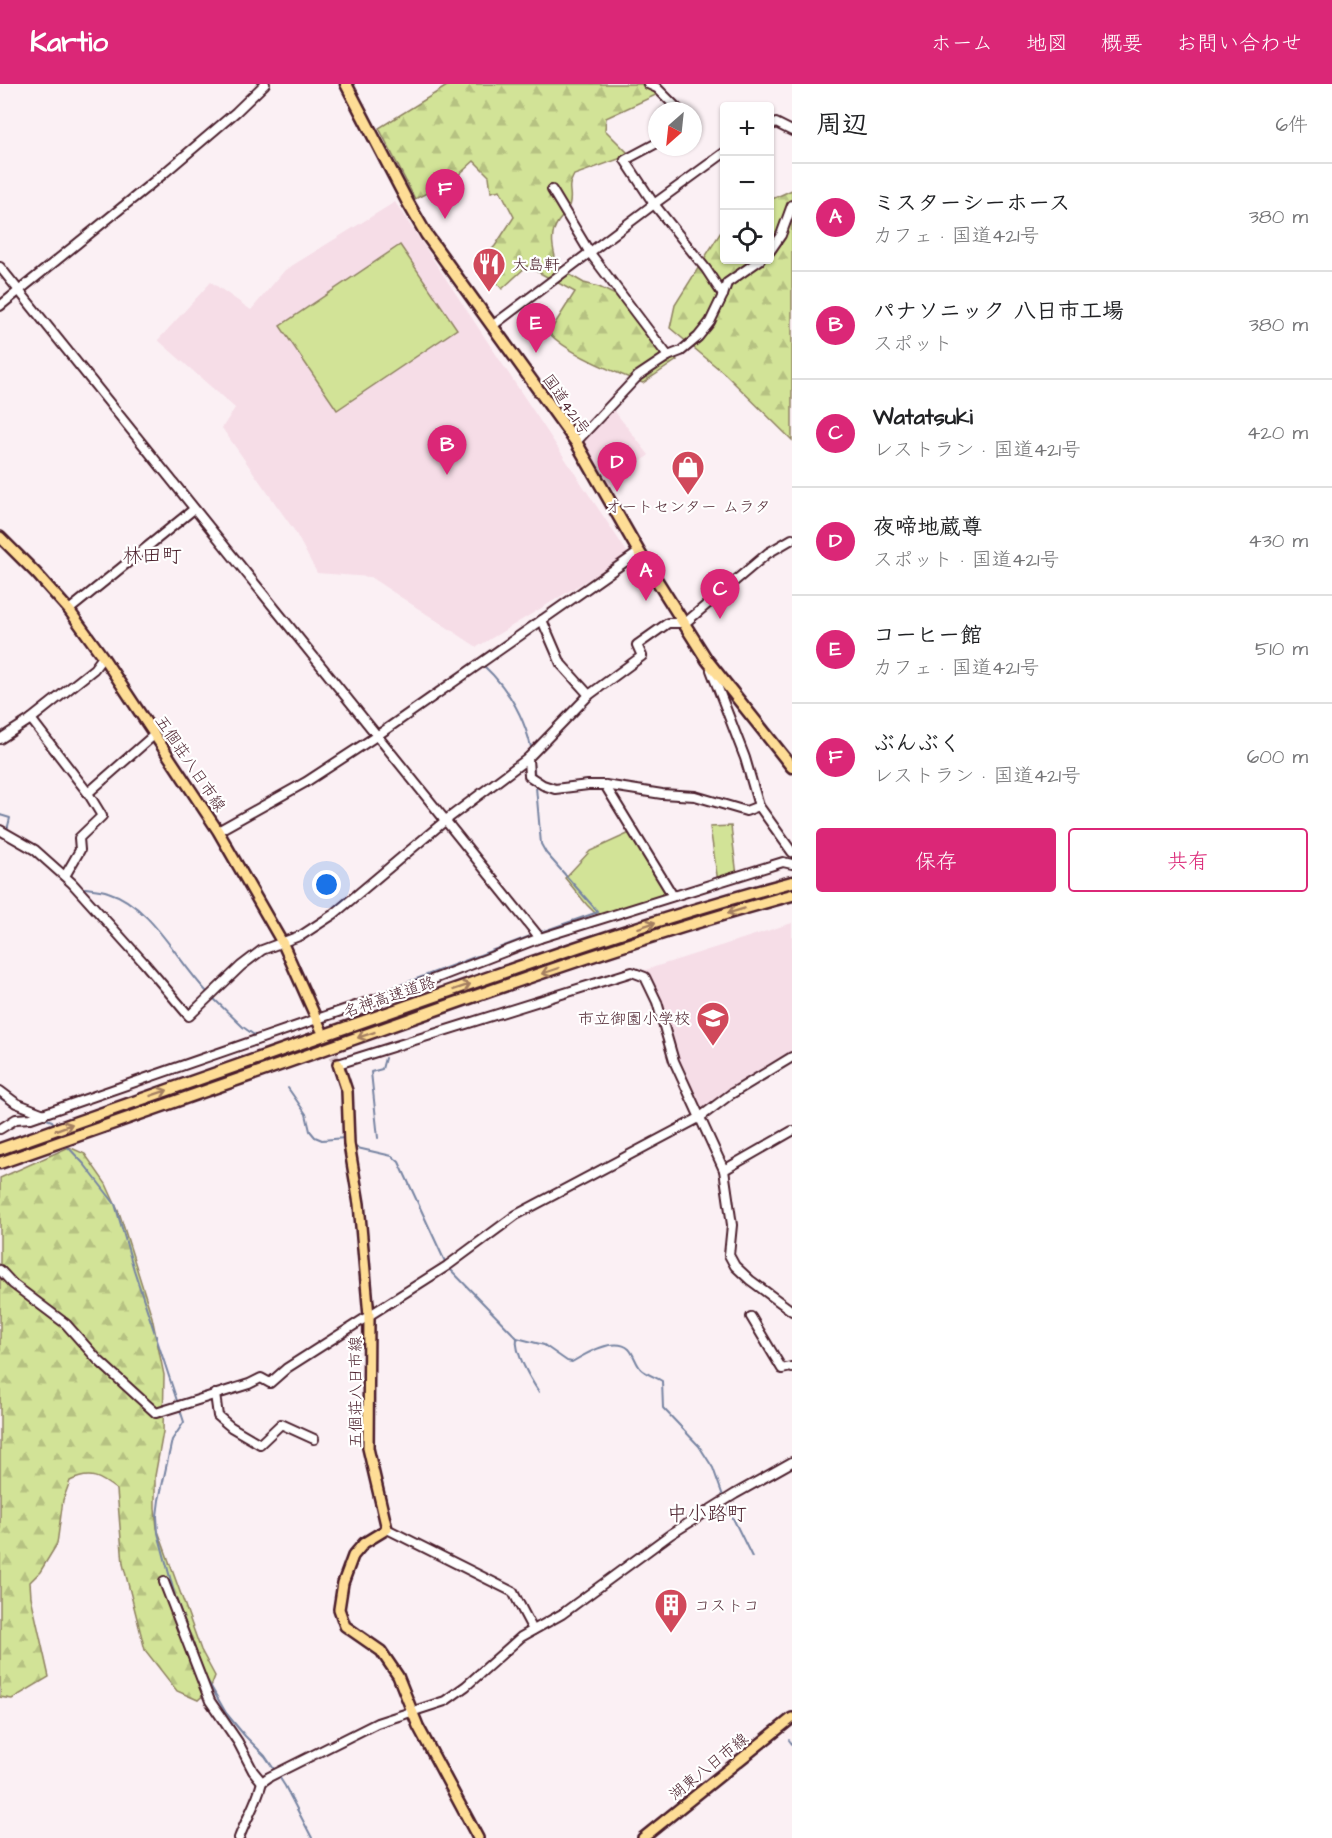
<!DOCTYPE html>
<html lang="ja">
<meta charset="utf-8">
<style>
body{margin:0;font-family:"Architects Daughter","Klee One",sans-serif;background:#f2f2f2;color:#202124}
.controls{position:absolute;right:18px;top:18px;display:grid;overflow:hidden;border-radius:6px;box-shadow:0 2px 4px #0004}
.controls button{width:54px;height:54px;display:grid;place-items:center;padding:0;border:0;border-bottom:2px solid #e0e0e0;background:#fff;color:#202124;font:30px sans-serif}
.compass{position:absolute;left:648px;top:18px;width:54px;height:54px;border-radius:50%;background:#fff;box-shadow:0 2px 4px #0004;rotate:207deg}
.you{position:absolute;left:327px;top:801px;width:21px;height:21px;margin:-15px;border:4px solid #fff;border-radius:50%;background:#1a73e8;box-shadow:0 0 0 9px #1a73e833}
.badge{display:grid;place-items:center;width:39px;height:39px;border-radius:50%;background:#db2777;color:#fff;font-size:20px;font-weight:700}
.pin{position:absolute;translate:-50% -50px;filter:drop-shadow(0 2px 3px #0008)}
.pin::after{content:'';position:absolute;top:32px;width:21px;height:18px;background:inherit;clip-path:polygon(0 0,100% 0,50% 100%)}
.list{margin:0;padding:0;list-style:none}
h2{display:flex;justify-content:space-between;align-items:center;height:78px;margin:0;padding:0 24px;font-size:26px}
h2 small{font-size:20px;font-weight:400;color:#757577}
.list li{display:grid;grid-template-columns:39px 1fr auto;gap:18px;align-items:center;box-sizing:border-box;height:108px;padding:0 24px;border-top:2px solid #e0e0e0}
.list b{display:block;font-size:22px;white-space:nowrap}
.list p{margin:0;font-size:20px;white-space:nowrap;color:#757577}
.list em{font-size:20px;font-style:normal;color:#757577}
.actions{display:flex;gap:12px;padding:18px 24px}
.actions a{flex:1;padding:14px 0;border:2px solid #db2777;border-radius:6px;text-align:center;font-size:21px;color:#db2777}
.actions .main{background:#db2777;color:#fff}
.icon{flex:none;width:33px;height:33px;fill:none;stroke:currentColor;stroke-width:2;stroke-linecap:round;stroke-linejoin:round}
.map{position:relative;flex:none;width:792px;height:1754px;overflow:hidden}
header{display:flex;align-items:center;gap:36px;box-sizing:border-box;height:84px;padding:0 30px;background:#db2777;color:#fff}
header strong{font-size:28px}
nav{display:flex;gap:33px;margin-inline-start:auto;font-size:21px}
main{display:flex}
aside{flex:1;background:#fff}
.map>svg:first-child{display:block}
</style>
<header>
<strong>Kartio</strong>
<nav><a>ホーム</a><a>地図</a><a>概要</a><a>お問い合わせ</a></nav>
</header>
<main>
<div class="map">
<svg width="792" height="1754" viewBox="0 0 792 1754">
<defs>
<pattern id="forest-firs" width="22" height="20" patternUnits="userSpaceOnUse" patternTransform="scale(1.5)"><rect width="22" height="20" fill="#d2e397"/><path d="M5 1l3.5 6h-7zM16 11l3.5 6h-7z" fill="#b6c282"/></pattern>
</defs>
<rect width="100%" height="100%" fill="#fbf0f4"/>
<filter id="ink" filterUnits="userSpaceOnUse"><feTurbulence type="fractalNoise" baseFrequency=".0167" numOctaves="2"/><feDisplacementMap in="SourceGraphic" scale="12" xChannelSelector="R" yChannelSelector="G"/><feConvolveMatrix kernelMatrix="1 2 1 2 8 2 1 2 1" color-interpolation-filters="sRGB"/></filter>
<g filter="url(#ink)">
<g fill="#f6dde7">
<path d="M395 118 629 471 477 563 370 493 317 489 294 446 222 344 235 324 158 256 211 198 251 226 285 186Z"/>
<path d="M612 324 649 371 608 406 581 357Z"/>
<path d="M792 839V970L729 1008 701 1027 677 979 662 920 648 893 642 887Z"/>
</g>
<g fill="url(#forest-firs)" stroke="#8e8161" stroke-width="1.5">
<path d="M450 0H641L658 10 606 34 605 46 630 71 574 91C566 106 572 105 570 118 569 127 562 132 558 138 548 152 554 169 558 184L584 199 599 203 634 220 677 276 643 299C616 289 568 270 549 249L575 208 527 182 502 205 480 178 495 162 514 133 500 106 491 108 489 92 474 77 453 96 415 115 379 44Z"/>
<path d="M792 106V356L725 290 670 244 675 221 724 143V176H770V116Z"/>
<path d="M69 1063 85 1070 106 1100 120 1131 152 1233 164 1291 163 1348 155 1392V1424L157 1444 201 1566 215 1592 210 1605 198 1616 177 1607 145 1566 123 1480 117 1406C100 1393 91 1387 70 1397L63 1416 57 1460 40 1488 30 1498 31 1513 49 1593 12 1615 0 1613V1094Z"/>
</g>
<g fill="#d2e397" stroke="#8e8161" stroke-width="1.5">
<path d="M400 161 457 245 337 326 280 242Z"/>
<path d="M731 742 737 792 718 798 710 743Z"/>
<path d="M632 748 673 812 601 835 587 821 565 794 590 767Z"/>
</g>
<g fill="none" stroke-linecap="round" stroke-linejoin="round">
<g stroke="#7784a2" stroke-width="2">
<path d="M483 581C508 604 523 630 531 663"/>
<path d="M532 672 535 693"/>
<path d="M536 703 541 760 546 769 598 828 541 848"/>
<path d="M0 731 10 734 7 746C25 754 39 763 53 777"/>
<path d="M85 804C92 805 101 805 108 808 151 821 177 877 208 909"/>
<path d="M387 906 533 851"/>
<path d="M212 913 243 943 257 953"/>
<path d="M288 1004 306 1030 310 1047 315 1053 322 1056 345 1054"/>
<path d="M0 1014 9 1020 32 1030"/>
<path d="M41 1033 52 1037 55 1042"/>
<path d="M378 1054 371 988 382 985 385 974"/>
<path d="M65 1060 84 1080 115 1120 134 1186 184 1338 172 1356 159 1416 157 1432 158 1449 175 1512 206 1594 226 1629 245 1652 265 1672 276 1688 285 1702 312 1754"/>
<path d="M353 1063 392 1072 399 1078 447 1182 517 1254 544 1261 567 1277 572 1278C585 1270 615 1252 629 1265 634 1270 636 1280 641 1285 646 1290 655 1293 662 1297L663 1324 699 1362 713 1384 723 1412"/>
<path d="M517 1254C514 1268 531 1296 539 1308"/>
<path d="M728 1424 752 1473"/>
<path d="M789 1656 792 1660"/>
</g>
<path stroke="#d8c6cc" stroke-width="9" stroke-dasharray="9 4.5" stroke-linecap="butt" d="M322 947 338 980"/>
<g stroke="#4a1f2b" stroke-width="12">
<g id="minor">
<path d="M648 0 657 4 680 27"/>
<path d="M770 42 776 39 792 47"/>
<path d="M657 59 625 76 654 120 706 185 723 211"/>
<path d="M552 106 590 169 668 272"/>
<path d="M770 167 781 151 792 121"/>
<path d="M0 183 540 854"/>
<path d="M0 222 162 91 236 28 265 0"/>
<path d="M492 242 654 120 724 69"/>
<path d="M576 358 638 292 668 272 681 267 698 253 710 238 723 211 727 199 760 176"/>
<path d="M69 526 194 425"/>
<path d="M542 536 561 580 589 611"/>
<path d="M711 586 745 674 759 722 792 768"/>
<path d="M31 635 88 709 102 732 79 754 80 766 65 792"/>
<path d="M0 655 31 635 94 585 103 573"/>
<path d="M528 674 529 692 543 701 555 705 588 701H605L662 710 695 712 746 727 759 722"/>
<path d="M605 701 673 812"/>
<path d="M88 709 154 651"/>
<path d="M0 746 35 766 72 799 145 880 189 932 241 882 262 866 302 851 334 830 446 736 527 675 589 611 642 572 637 561 668 539H685L768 469 792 455"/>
<path d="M218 747 306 698 378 651 639 468"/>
<path d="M338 980 632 888 645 893 657 918 674 977 724 1086 792 1047"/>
<path d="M0 1007 16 1019 44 1030"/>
<path d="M0 1045 16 1035 31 1034 317 935 421 900 540 854 783 778 792 780"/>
<path d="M724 1086 732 1141 729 1171 735 1182 750 1196 792 1227"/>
<path d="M0 1186 13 1200 66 1240 98 1276 156 1329 249 1300 261 1294 270 1299 287 1284 447 1182 516 1131 699 1034 731 1010 792 973"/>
<path d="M751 1233 782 1285 791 1283 792 1284"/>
<path d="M215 1310 218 1332 231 1343 260 1360 281 1340 314 1355"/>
<path d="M387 1445 513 1508 533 1546"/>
<path d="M164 1498 210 1617 238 1658 253 1687 262 1698"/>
<path d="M239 1754C246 1735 257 1718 262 1698L269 1693 377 1639 445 1617 466 1602 521 1553 562 1530 671 1450 735 1410 792 1378"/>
</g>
</g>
<g stroke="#4a1f2b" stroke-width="14">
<g id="major">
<path d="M0 453 36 489 69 526 103 573 218 747 283 860 321 945"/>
<path d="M338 980 347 1007 349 1060 359 1120 369 1232 368 1364 387 1445 364 1459 353 1472 343 1499 339 1525 345 1542 381 1567 398 1592 418 1642 478 1754"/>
<path d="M643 1754 792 1634"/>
</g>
</g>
<g stroke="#4a1f2b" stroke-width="15">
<g id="highway">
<path d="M346 0 407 117 426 150 576 358 639 468 707 576 792 683"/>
<path d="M0 1065C142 1016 283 965 424 916 546 873 668 831 792 798"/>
<path d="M0 1079C127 1034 255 990 382 945 517 897 653 849 792 811"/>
</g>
</g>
<use href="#minor" stroke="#fff" stroke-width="8"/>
<use href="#major" stroke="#fedd96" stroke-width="9"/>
<use href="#highway" stroke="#fedd96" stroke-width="10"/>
</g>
<defs><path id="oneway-shaft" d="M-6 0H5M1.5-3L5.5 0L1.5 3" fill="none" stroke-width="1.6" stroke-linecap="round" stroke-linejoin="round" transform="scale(1.5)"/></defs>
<g stroke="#a47e60">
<use href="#oneway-shaft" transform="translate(736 827) rotate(163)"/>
<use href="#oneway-shaft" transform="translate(647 841) rotate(-18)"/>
<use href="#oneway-shaft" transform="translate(550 887) rotate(161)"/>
<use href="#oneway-shaft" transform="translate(462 903) rotate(-19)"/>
<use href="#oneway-shaft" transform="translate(366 951) rotate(161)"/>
<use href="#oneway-shaft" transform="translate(159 1009) rotate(-19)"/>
<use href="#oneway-shaft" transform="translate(64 1043) rotate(-20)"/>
</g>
</g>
<defs>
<g id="restaurant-pin" transform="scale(1.725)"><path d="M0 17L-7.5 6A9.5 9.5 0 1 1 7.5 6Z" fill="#d1495b" stroke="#fff"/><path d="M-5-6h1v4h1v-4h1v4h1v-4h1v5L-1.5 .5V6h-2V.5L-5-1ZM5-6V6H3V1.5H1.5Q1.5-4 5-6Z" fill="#fff"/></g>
<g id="shop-pin" transform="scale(1.725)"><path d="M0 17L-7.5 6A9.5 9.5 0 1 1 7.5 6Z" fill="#d1495b" stroke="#fff"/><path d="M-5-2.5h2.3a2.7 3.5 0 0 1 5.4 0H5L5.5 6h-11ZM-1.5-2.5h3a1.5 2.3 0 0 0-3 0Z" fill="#fff"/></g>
<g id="school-pin" transform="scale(1.725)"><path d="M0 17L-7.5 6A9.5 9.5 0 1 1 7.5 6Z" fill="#d1495b" stroke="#fff"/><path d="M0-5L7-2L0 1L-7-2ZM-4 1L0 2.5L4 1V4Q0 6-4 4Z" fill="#fff"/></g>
<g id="building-pin" transform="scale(1.725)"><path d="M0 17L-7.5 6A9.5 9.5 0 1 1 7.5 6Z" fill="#d1495b" stroke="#fff"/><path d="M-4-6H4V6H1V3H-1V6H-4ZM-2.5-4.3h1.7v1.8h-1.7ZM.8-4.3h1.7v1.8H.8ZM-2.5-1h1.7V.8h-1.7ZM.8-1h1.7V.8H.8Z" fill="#fff"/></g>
</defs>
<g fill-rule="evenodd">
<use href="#restaurant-pin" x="489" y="180"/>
<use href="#shop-pin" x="688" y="383"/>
<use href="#school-pin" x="713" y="934"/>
<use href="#building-pin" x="671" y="1521"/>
</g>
<g text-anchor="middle" stroke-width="4.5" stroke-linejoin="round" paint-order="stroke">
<g font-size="16" fill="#4a1f2b" stroke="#fff" text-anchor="start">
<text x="512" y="186">大島軒</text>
<text x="688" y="428" text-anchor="middle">オートセンター ムラタ</text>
<text x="690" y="940" text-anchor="end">市立御園小学校</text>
<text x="694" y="1527">コストコ</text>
</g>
<g font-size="16" fill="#4a1f2b" stroke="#fff">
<text transform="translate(567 320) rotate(55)" y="6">国道421号</text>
<text transform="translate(191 679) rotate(56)" y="6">五個荘八日市線</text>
<text transform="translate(389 912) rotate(-19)" y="6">名神高速道路</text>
<text transform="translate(355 1308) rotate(-90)" y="6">五個荘八日市線</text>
<text transform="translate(708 1682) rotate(-39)" y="6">湖東八日市線</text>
</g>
<g font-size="20" fill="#4a1f2b" stroke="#fff">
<text x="152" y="478">林田町</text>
<text x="707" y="1436">中小路町</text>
</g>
</g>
</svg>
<div class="controls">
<button>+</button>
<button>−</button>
<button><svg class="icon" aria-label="locate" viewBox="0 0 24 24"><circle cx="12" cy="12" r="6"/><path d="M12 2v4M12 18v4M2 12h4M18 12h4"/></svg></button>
</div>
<svg class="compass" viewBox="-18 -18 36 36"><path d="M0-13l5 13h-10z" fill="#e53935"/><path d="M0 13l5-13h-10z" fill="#757577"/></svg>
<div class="you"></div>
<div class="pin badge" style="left:646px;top:517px">A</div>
<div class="pin badge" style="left:447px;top:391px">B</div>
<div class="pin badge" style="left:720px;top:535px">C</div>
<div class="pin badge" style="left:617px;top:408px">D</div>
<div class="pin badge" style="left:536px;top:269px">E</div>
<div class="pin badge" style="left:445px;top:135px">F</div>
</div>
<aside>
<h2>周辺<small>6件</small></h2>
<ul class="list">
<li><span class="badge">A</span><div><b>ミスターシーホース</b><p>カフェ · 国道421号</p></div><em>380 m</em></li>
<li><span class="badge">B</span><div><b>パナソニック 八日市工場</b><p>スポット</p></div><em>380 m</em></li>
<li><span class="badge">C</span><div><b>Watatsuki</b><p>レストラン · 国道421号</p></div><em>420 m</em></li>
<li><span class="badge">D</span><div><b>夜啼地蔵尊</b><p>スポット · 国道421号</p></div><em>430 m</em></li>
<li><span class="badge">E</span><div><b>コーヒー館</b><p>カフェ · 国道421号</p></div><em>510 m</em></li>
<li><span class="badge">F</span><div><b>ぶんぶく</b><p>レストラン · 国道421号</p></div><em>600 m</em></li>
</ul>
<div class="actions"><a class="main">保存</a><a>共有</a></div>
</aside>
</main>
